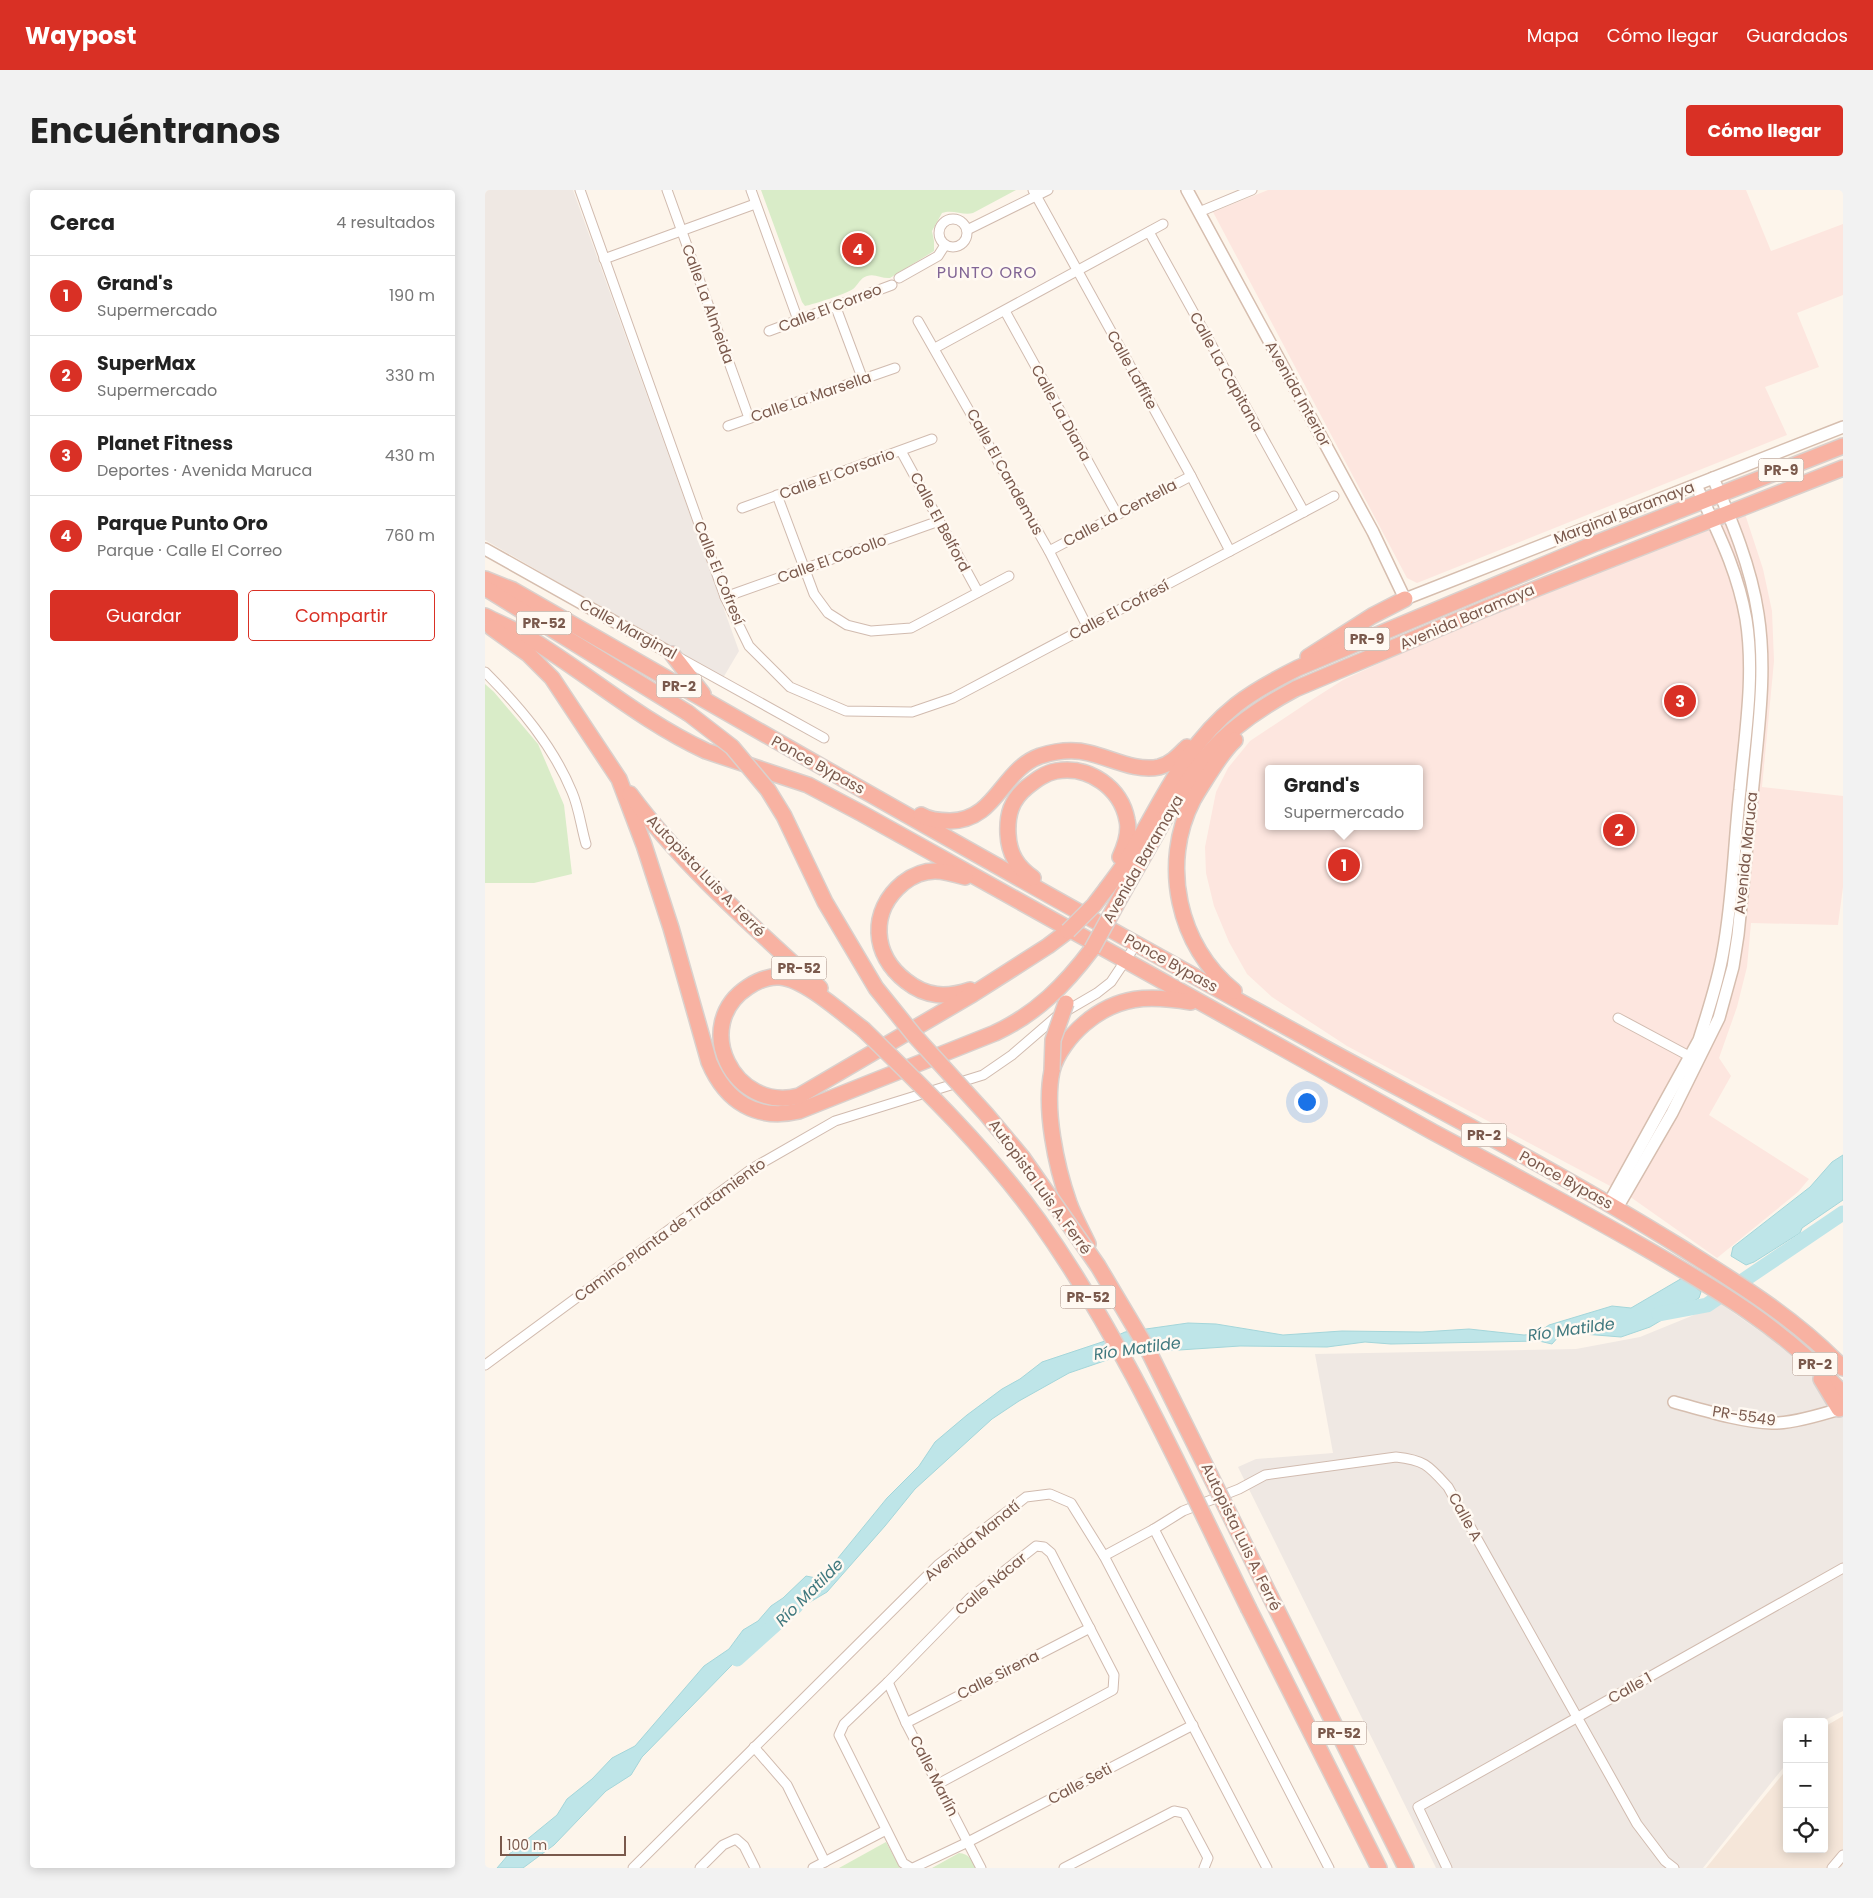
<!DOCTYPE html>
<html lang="es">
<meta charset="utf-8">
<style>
body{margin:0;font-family:Poppins,sans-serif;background:#f2f2f2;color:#222}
.controls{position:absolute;right:15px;bottom:15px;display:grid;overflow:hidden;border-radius:5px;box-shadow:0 2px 12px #0003}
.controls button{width:45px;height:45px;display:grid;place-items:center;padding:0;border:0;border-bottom:1px solid #e0e0e0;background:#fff;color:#222;font:25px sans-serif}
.scale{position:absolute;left:15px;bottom:12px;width:126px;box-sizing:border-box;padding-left:5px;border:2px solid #7a594c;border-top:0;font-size:14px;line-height:18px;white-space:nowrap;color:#7a594c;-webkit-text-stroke:4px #fff9f2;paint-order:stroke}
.you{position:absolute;left:821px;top:911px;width:18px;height:18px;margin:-12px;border:4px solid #fff;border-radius:50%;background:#1a73e8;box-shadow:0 0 0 8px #1a73e833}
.badge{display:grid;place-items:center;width:32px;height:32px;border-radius:50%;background:#d93025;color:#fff;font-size:16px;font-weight:700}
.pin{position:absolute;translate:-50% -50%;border:2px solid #fff;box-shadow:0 1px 5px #0006}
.popup{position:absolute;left:780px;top:575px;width:158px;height:65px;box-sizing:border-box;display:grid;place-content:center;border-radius:5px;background:#fff;filter:drop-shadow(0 1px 4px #0005);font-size:16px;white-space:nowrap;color:#767676}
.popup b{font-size:19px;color:#222}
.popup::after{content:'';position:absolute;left:50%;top:100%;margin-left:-10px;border:10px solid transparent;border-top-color:#fff}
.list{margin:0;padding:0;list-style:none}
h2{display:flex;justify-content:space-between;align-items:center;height:65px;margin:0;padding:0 20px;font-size:21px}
h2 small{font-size:16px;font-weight:400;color:#767676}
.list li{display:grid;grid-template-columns:32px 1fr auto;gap:15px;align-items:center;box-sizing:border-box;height:80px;padding:0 20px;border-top:1px solid #e0e0e0}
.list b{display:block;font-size:19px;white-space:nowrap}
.list p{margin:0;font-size:16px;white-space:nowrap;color:#767676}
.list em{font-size:16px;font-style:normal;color:#767676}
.actions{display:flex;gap:10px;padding:15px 20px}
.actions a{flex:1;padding:11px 0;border:1px solid #d93025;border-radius:5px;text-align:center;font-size:18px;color:#d93025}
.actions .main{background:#d93025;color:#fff}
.icon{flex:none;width:28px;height:28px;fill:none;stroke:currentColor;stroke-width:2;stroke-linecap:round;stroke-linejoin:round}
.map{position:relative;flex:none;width:1358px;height:1678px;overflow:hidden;border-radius:5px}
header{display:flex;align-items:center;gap:30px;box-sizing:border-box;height:70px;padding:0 25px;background:#d93025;color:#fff}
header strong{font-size:24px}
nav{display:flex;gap:28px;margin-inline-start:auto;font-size:18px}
.intro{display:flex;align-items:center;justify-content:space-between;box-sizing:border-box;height:120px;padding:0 30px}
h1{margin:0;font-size:35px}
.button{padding:12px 22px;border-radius:5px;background:#d93025;color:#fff;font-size:18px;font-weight:700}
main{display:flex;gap:30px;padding:0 30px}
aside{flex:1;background:#fff;border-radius:5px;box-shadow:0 2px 12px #0003}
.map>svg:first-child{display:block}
</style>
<header>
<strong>Waypost</strong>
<nav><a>Mapa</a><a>Cómo llegar</a><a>Guardados</a></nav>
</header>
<div class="intro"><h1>Encuéntranos</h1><a class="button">Cómo llegar</a></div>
<main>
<aside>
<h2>Cerca<small>4 resultados</small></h2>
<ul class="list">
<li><span class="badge">1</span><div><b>Grand's</b><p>Supermercado</p></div><em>190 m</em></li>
<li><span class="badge">2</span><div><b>SuperMax</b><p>Supermercado</p></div><em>330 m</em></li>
<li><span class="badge">3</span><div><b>Planet Fitness</b><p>Deportes · Avenida Maruca</p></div><em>430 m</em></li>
<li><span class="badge">4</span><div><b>Parque Punto Oro</b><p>Parque · Calle El Correo</p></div><em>760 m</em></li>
</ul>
<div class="actions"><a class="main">Guardar</a><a>Compartir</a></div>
</aside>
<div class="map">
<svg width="1358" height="1678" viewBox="0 0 1358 1678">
<rect width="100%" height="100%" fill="#fdf5eb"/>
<path fill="#f5e6d9" d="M1358 1526V1678H1221L1302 1579V1659H1339V1537Z"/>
<g fill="#fde6df" fill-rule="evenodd">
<path d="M783 0H1261L1286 61 1358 34V105L1312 123 1334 177 1280 197 1302 245 932 393 922 388 728 22Z"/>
<path d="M1260 324 1278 379 1287 421 1289 471 1277 597 1358 606V697L1353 735 1266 733 1262 777 1252 817 1234 868 1246 886 1224 925 1324 989 1313 1002 1232 1068 1144 1006 862 856 787 807 762 784 744 752 729 716 721 683 720 657 731 602 743 578 765 551 825 511 858 490 949 448ZM784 579H934V636H784Z"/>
</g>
<g fill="#efe8e3">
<path d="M0 0H88L254 461 238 488 0 350Z"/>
<path d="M1236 1114 1283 1147 1325 1181 1358 1217V1521L1336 1532H1302V1573L1218 1678H951L753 1277 771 1269 848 1263 830 1164 1091 1159 1155 1147Z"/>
</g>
<g fill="#d9ecc8">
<path d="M276 0H531L488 23C478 26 468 19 457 23L447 41 449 51V61L405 88C397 89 390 83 382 86 375 88 373 95 368 99 361 104 329 114 320 116L317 112Z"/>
<path d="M0 494 9 502 53 554 79 615 87 684 49 693H0Z"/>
<path d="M401 1652 415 1678H354Z"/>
<path d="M474 1663C484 1664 486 1669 491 1678H447Z"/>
</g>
<g fill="#bee5e8" stroke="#a4d6da">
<path d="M1358 965V1010L1317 1038 1315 1043 1269 1072 1261 1075 1246 1066 1248 1057 1325 997 1347 972Z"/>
<path d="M1199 1087 1216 1102 1214 1108 1165 1137 1136 1147 1086 1143 1075 1145 1067 1154 1054 1151 906 1154 880 1152 842 1157 755 1156 679 1161 652 1164 625 1169 584 1183 534 1211 507 1229 430 1299 400 1336 342 1402 286 1435 157 1567 146 1585 121 1601 69 1655 38 1678H12L23 1665 72 1625 82 1609 107 1589 127 1568 150 1556 219 1476 244 1459 258 1440 273 1431 286 1416 298 1408 321 1386 331 1388 344 1379 402 1308 434 1276 450 1252 482 1225 517 1199 535 1189 557 1172 620 1151 640 1142 703 1133 731 1134 798 1145 857 1141 937 1142 984 1139 1039 1145 1051 1144 1064 1135 1127 1116 1146 1118Z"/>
</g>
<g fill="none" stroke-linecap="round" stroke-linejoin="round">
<g stroke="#bee5e8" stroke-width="15">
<path d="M1174 1124 1222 1115 1358 1023"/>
<path d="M252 1469 311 1416"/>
</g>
<g stroke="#d1bbaf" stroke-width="11">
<g id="street">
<path d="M95 0 240 407 264 456 305 497 361 521 427 522 468 508 849 306"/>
<path d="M182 0 264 228"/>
<path d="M266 0 313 130"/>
<path d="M548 0 706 286 745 361"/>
<path d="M714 22 767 0"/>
<circle cx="468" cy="43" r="14"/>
<path d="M482 40 563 0"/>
<path d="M664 42 819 322"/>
<path d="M119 69 270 14"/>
<path d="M414 88 453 66 460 55"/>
<path d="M350 115 378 190"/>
<path d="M520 121 632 324"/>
<path d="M433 131 564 361 602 436"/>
<path d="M284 141 407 95"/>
<path d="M450 158 678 34"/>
<path d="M243 236 410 178"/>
<path d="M416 261 493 402"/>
<path d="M292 305 329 404 343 423 362 435 386 441 426 438 524 386"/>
<path d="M257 318 447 249"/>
<path d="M564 361 706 286"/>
<path d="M240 407 454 331"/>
<path d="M193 467 339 548"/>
<path d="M0 482C35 517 68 556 87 602 94 618 96 637 101 654"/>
<path d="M1133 828 1204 866"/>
<path d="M0 1175 268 978 350 931 498 885 527 865 571 827 612 803 626 792 652 753"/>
<path d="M669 1339 844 1678"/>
<path d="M619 1366 669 1339 698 1321 754 1299 780 1285 911 1267C940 1270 944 1276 963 1297L1152 1634 1180 1671 1189 1678"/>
<path d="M403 1492 421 1533 496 1678"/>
<path d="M421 1533 605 1438"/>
<path d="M269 1557 302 1595 340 1672"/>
<path d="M148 1678 454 1374 541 1307 565 1304 586 1313 619 1366 782 1678"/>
<path d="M215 1678 238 1655 251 1649 259 1656 270 1678"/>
<path d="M328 1678 401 1640"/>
<path d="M426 1678 418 1673 354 1545 359 1534 403 1492 485 1408 551 1356 559 1357 566 1363 629 1485 628 1500 453 1594"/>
<path d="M428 1678 483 1652 708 1535"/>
<path d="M579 1678 689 1621 699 1623 723 1668 719 1678"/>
<path d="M962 1678 933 1617 1358 1378"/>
<path d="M1347 1678 1358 1665"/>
</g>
</g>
<g stroke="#d6beaf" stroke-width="14">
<g id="secondary">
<path d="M702 0 888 342 920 409 1358 237"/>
<path d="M0 359 187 464"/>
<path d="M1124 1013 1214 850C1223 821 1233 792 1238 762 1248 709 1249 653 1255 600 1260 544 1270 485 1261 429 1252 378 1232 341 1211 295"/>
<path d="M1132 1018 1187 923 1234 828 1248 777 1253 745C1259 689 1264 632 1270 575 1275 525 1281 475 1273 424 1266 377 1247 331 1228 288"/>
<path d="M1189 1212C1218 1220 1256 1232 1287 1233 1306 1234 1339 1224 1358 1218"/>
</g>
</g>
<g stroke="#dad1cd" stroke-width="18">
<g id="highway">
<path d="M0 389 28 400C299 556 571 711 845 861 963 925 1083 987 1197 1058 1254 1094 1311 1129 1358 1178"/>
<path d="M0 398 203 523"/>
<path d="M0 426C14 433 28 439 41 446 102 483 156 531 221 561L323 595 376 623C567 729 757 837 948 942 1017 979 1087 1016 1155 1055 1228 1097 1302 1140 1358 1204"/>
<path d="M7 438 43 464 67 488 134 589 159 655 186 738 224 872C241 912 272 931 314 921L510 843C551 824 580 795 607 759"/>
<path d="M187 464 218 504"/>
<path d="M823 467 887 426 920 409"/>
<path d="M145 604C199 677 269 737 335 798"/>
<path d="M436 625C444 630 456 631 465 631 512 630 516 580 555 566 571 561 588 559 604 563 626 568 651 582 674 577 686 574 694 565 702 557"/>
<path d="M480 687C470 684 460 681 450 681 439 681 427 686 418 693 384 721 387 765 421 791 441 807 461 808 485 800"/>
<path d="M548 688C532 677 524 664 523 644 522 625 526 610 542 597 551 590 560 583 571 581 604 575 636 598 642 630 645 643 640 656 635 667"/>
<path d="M622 698C628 690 634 682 640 673 675 617 697 558 751 515 770 500 791 489 813 478L1111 353 1358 256"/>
<path d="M636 706C650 681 664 657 678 632 692 608 706 583 725 562 749 535 778 516 810 499L1002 418 1358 278"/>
<path d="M749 801C693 757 675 673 708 610 713 601 719 592 724 584 732 572 739 560 750 550"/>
<path d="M378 839C358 824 320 789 295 787 283 786 272 791 263 797 205 835 249 923 314 906L488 804 563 756 583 741"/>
<path d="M603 1054C597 1041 589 1027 584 1013 571 976 559 919 567 881 571 864 586 845 599 834 633 805 664 805 706 812"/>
<path d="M1336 1189 1354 1219"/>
<path d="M786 1408 921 1678"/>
<path d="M764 1419 894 1678"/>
</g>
</g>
<use href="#street" stroke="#fff" stroke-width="9"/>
<use href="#secondary" stroke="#fff" stroke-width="11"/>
<use href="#highway" stroke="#f8b2a2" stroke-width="15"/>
<g stroke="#dad1cd" stroke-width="18" stroke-linecap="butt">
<g id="highway-bridge">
<path d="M203 523 247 557 283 600 299 626 340 712 391 798 429 845 501 924 537 967 613 1076 663 1160 786 1408"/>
<path d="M583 741 609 715 622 698"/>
<path d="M607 759 636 706"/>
<path d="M378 839C440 899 503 960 554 1031 639 1151 699 1287 764 1419"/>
<path d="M567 880 568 850 581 813"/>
</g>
</g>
<use href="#highway-bridge" stroke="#f8b2a2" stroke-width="15"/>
</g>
<g text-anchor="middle" stroke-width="5" stroke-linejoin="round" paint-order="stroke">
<g fill="#fff9f2" stroke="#a2897e" stroke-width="1">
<rect x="1273.5" y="268.5" width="45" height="23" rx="4"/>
<rect x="31.5" y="421.5" width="55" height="23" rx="4"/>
<rect x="859.5" y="437.5" width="45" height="23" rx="4"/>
<rect x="171.5" y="484.5" width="45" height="23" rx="4"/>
<rect x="286.5" y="766.5" width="55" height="23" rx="4"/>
<rect x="976.5" y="933.5" width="45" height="23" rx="4"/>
<rect x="575.5" y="1095.5" width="55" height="23" rx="4"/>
<rect x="1307.5" y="1162.5" width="45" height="23" rx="4"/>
<rect x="826.5" y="1531.5" width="55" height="23" rx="4"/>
</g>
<g font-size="14" font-weight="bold" fill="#7a594c">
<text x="1296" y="285">PR-9</text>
<text x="59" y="438">PR-52</text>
<text x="882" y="454">PR-9</text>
<text x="194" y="501">PR-2</text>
<text x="314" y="783">PR-52</text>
<text x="999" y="950">PR-2</text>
<text x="603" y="1112">PR-52</text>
<text x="1330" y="1179">PR-2</text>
<text x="854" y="1548">PR-52</text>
</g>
<g font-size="15" fill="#7a594c" stroke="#fff9f2">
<text transform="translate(223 114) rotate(70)" y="5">Calle La Almeida</text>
<text transform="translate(345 118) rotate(-21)" y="5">Calle El Correo</text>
<text transform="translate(647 180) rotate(61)" y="5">Calle Laffite</text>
<text transform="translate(741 182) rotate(61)" y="5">Calle La Capitana</text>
<text transform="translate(813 204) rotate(61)" y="5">Avenida Interior</text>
<text transform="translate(326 207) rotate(-19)" y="5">Calle La Marsella</text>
<text transform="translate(576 223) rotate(61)" y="5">Calle La Diana</text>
<text transform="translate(520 282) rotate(61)" y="5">Calle El Candemus</text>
<text transform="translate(352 284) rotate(-20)" y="5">Calle El Corsario</text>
<text transform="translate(635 323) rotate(-28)" y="5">Calle La Centella</text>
<text transform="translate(1139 323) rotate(-21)" y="5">Marginal Baramaya</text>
<text transform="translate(455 332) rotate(62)" y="5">Calle El Belford</text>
<text transform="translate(347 369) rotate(-20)" y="5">Calle El Cocollo</text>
<text transform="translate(234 383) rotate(68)" y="5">Calle El Cofresí</text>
<text transform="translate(634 420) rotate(-28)" y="5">Calle El Cofresí</text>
<text transform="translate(982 427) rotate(-23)" y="5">Avenida Baramaya</text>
<text transform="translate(143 439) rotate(29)" y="5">Calle Marginal</text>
<text transform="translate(333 575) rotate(29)" y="5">Ponce Bypass</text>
<text transform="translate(1261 663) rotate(-84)" y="5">Avenida Maruca</text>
<text transform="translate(658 669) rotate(-60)" y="5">Avenida Baramaya</text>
<text transform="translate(221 686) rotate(46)" y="5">Autopista Luis A. Ferré</text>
<text transform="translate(686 773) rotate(29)" y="5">Ponce Bypass</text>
<text transform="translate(1081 990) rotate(29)" y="5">Ponce Bypass</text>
<text transform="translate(555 997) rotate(54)" y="5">Autopista Luis A. Ferré</text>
<text transform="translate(185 1040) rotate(-36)" y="5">Camino Planta de Tratamiento</text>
<text transform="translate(1259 1226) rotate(9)" y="5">PR-5549</text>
<text transform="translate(980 1327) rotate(61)" y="5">Calle A</text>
<text transform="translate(756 1347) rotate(64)" y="5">Autopista Luis A. Ferré</text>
<text transform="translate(487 1351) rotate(-39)" y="5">Avenida Manatí</text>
<text transform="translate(506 1394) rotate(-40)" y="5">Calle Nácar</text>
<text transform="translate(513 1485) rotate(-27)" y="5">Calle Sirena</text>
<text transform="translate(1145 1498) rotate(-29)" y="5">Calle 1</text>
<text transform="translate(449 1586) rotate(63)" y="5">Calle Marlín</text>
<text transform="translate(595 1594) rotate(-28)" y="5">Calle Seti</text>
</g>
<g font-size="16" letter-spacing="1" fill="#816595" stroke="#fff9f2">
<text x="502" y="88">PUNTO ORO</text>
</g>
<g font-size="16" font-style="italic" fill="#3f787e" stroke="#fff9f2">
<text transform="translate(1086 1139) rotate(-8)" y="6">Río Matilde</text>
<text transform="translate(652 1158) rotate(-8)" y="6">Río Matilde</text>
<text transform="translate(324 1402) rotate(-45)" y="6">Río Matilde</text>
</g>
</g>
</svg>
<div class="controls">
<button>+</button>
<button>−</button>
<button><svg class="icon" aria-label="locate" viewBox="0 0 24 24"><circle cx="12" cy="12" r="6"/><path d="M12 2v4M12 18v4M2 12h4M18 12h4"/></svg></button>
</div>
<div class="scale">100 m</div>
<div class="you"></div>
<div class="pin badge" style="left:859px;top:675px">1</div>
<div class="popup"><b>Grand's</b>Supermercado</div>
<div class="pin badge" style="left:1134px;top:640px">2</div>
<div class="pin badge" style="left:1195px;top:511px">3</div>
<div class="pin badge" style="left:373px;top:59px">4</div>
</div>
</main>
